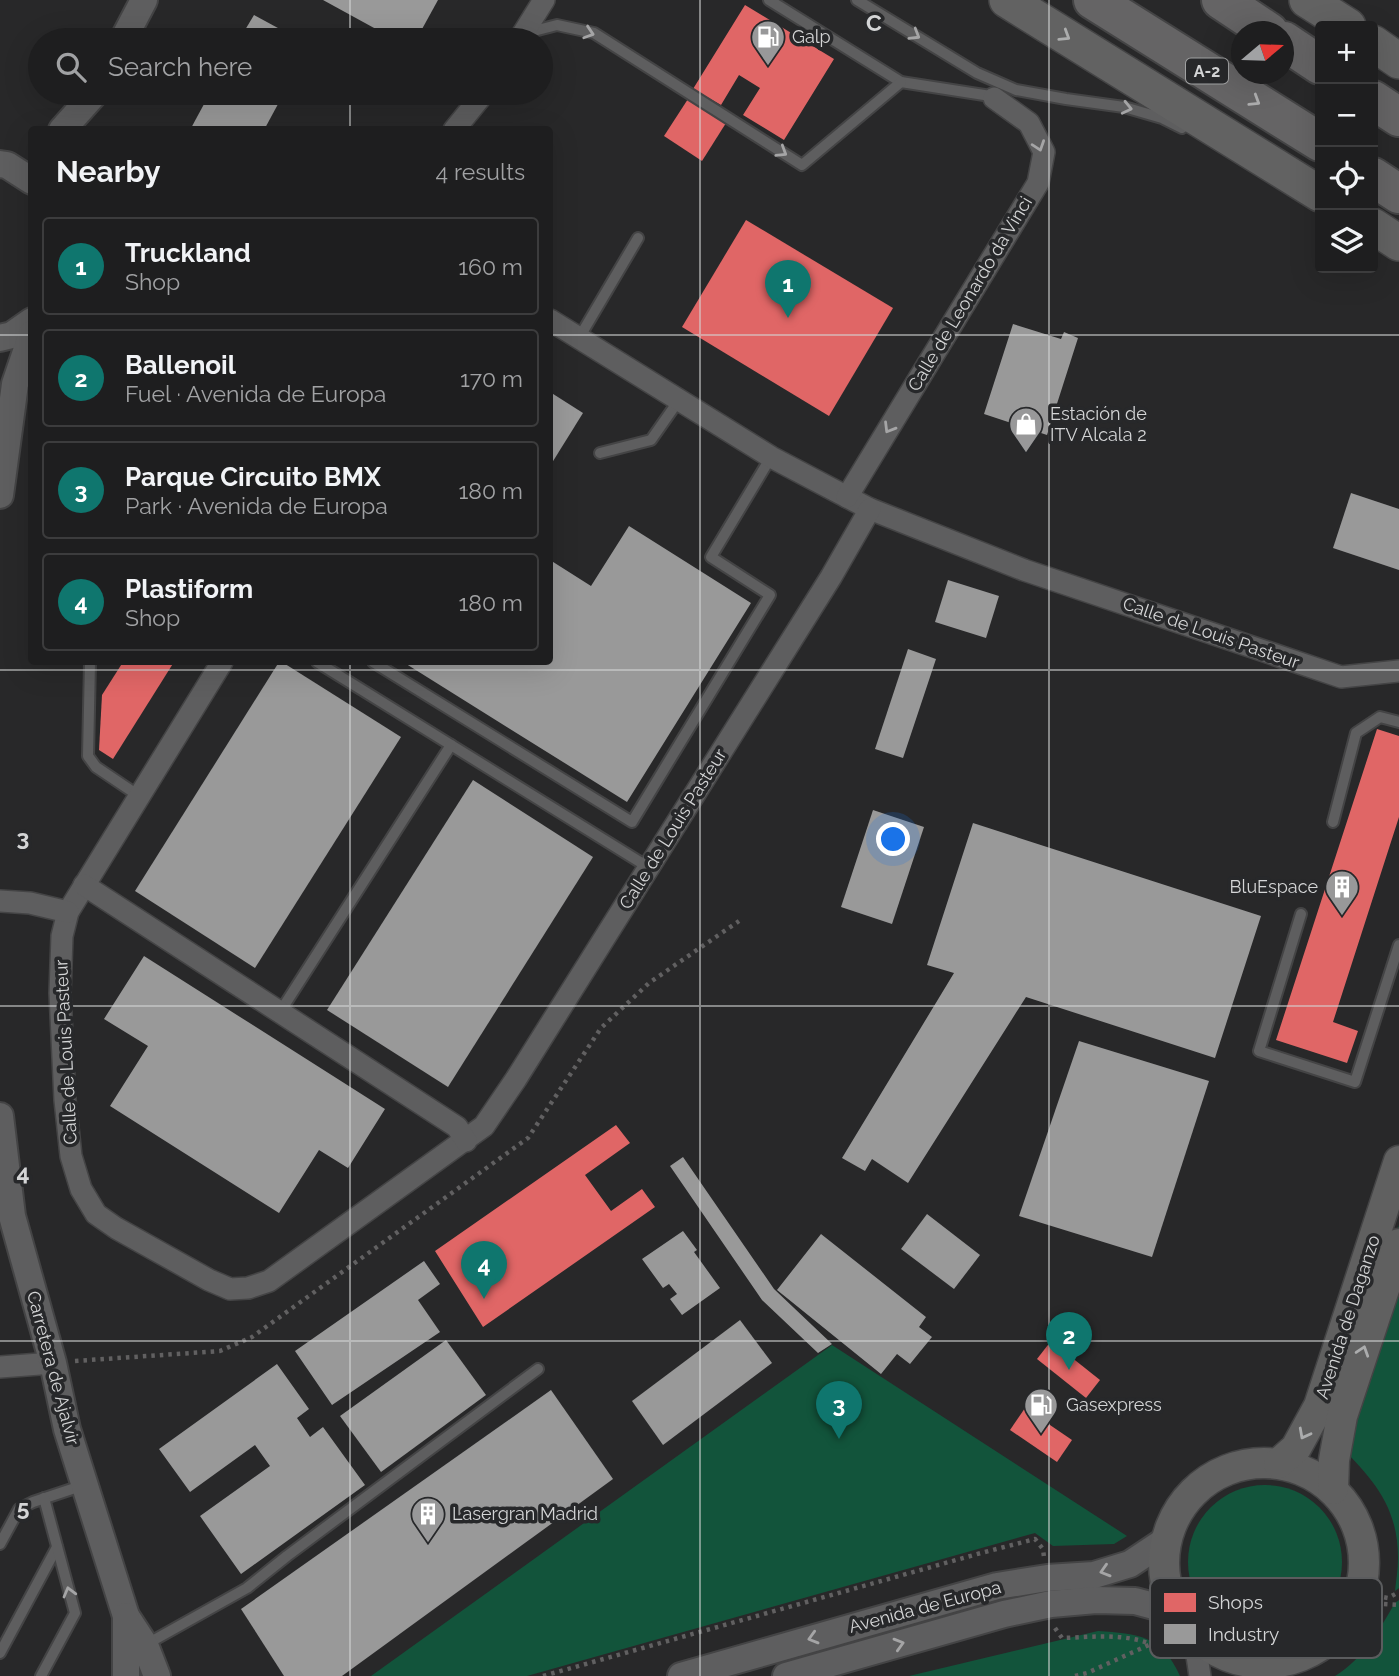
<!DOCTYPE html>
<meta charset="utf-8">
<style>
body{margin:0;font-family:Raleway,sans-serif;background:#2b2b2c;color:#f1f3f6}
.controls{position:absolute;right:21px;top:21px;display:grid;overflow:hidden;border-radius:7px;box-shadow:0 7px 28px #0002}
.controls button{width:63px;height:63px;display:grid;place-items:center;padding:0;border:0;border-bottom:2px solid #3c3c3d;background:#1e1e1f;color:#f1f3f6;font:35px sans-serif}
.compass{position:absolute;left:1231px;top:21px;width:63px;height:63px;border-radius:50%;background:#1e1e1f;box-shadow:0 7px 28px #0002;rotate:71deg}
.you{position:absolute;left:894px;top:840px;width:24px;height:24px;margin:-18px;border:5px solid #fff;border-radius:50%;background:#1a73e8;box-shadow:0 0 0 10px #1a73e833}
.badge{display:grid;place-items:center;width:46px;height:46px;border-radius:50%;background:#0f766e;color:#fff;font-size:23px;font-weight:700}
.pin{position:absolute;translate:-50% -58px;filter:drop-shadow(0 2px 4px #0008)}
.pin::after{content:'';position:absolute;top:37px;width:24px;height:21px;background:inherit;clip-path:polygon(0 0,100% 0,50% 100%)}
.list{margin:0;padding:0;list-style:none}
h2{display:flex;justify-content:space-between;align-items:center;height:91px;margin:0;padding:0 28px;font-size:30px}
h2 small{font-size:23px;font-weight:400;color:#a1a2a4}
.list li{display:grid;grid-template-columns:46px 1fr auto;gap:21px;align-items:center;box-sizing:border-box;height:98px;margin:0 14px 14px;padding:0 14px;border:2px solid #3c3c3d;border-radius:7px}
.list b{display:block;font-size:26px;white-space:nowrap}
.list p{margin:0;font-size:23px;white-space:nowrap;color:#a1a2a4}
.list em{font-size:23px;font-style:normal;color:#a1a2a4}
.icon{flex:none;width:38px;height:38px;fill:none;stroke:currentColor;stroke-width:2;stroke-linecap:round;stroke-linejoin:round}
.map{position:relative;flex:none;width:1399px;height:1676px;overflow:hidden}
.search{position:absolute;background:#1e1e1f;box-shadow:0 7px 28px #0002;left:28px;top:28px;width:525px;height:77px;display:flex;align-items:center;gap:18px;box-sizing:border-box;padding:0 24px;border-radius:38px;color:#a1a2a4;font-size:26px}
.panel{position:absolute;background:#1e1e1f;box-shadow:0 7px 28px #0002;left:28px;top:126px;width:525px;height:539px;border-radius:7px}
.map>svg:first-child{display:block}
</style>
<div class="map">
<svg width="1399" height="1676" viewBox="0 0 1399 1676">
<rect width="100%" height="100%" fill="#282829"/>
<g fill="#12543b">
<path d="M1399 1225V1588L1395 1591C1396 1581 1398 1569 1398 1558 1398 1504 1371 1477 1335 1441Z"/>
<path d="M832 1345 1127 1536 1114 1544 1053 1546 1035 1533 527 1676H371Z"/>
<circle cx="1265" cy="1562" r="77"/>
<path d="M1399 1600V1676H1335C1365 1657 1377 1633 1395 1603Z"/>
<path d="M1098 1631C1138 1634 1162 1635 1180 1676H909Z"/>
</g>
<g fill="#e06666">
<path d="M745 5 834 59 784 140 743 115 760 88 739 75 721 105 693 89Z"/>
<path d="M688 99 726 123 702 161 664 136Z"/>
<path d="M746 220 893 308 829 416 682 327Z"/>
<path d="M123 662H174L113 759 99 750 102 695Z"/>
<path d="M1377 729 1399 736V817L1333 1022 1358 1031 1347 1063 1276 1040Z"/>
<path d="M616 1125 630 1143 585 1175 611 1211 642 1189 655 1207 483 1327 435 1251Z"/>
<path d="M1051 1341 1100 1380 1086 1398 1037 1359Z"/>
<path d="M1025 1408 1072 1440 1057 1462 1010 1430Z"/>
</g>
<g fill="#999">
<path d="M323 0H438L416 40H396Z"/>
<path d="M254 15 300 40H239Z"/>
<path d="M210 93H284L264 130H190Z"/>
<path d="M1013 324 1061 339 1064 332 1078 338 1047 435 984 414Z"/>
<path d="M550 392 583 413 550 466Z"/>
<path d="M1351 493 1399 509V570L1333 548Z"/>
<path d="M629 526 751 603 627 802 403 662H550V560L591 586Z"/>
<path d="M948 580 999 596 986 638 935 622Z"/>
<path d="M908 649 936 659 903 758 875 749Z"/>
<path d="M279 662H282L401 737 255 968 135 891Z"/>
<path d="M473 780 593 857 448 1087 327 1010Z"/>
<path d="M873 810 924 827 892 924 841 907Z"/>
<path d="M973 823 1261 916 1215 1058 1026 997 908 1183 872 1159 865 1171 842 1158 954 973 927 965Z"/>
<path d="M144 956 385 1109 348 1168 319 1150 279 1213 110 1106 148 1046 104 1019Z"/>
<path d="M1079 1041 1209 1081 1152 1257 1019 1216Z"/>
<path d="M683 1157 774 1289 832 1344 818 1353 762 1300 670 1166Z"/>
<path d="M927 1214 980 1255 954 1289 901 1249Z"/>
<path d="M683 1231 697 1250 694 1252 720 1288 682 1315 670 1299 677 1294 669 1284 663 1288 642 1259Z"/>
<path d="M821 1234 926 1317 919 1327 932 1337 910 1364 897 1354 881 1374 777 1290Z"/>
<path d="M424 1261 440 1284 418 1300 440 1332 332 1405 295 1351Z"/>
<path d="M740 1320 772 1363 663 1445 632 1401Z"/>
<path d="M446 1340 486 1395 381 1472 340 1416Z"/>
<path d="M277 1364 309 1409 297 1418 310 1437 323 1427 365 1485 241 1574 200 1516 270 1466 255 1445 190 1492 159 1449Z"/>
<path d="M551 1390 613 1479 342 1676H284L241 1609Z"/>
</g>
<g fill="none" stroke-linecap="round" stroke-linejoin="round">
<g stroke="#444445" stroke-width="14">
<g id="service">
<path d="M769 0 901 82 997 97"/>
<path d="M857 0 977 73 1016 90 1066 99 1124 107 1162 118 1182 128"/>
<path d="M526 33 557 25 594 33 802 165 901 82"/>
<path d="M579 338 638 238"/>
<path d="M600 453 651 440 679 400"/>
<path d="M90 662 88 756 96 767 139 796"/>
<path d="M317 662 648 867"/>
<path d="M373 662 632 822 770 595 711 557 771 457"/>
<path d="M1333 822 1356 733 1380 717 1399 722"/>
<path d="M1301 914 1259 1051 1355 1082 1399 945"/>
<path d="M280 1012 451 745"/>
<path d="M0 1544 19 1509 33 1502 84 1485"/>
<path d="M145 1645 247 1588 287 1556 538 1369"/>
<path d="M0 1653 57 1547"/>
<path d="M41 1676 75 1613 44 1498"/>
</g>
</g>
<g stroke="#444445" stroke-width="24">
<g id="minor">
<path d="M519 40 544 0"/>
<path d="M454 130 484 93"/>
<path d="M550 320 771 457 870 509 1024 570 1341 677 1399 671"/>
<path d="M847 497 1038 183 1044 152 1029 123 994 98"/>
<path d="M222 662 68 912 62 936 60 993 65 1100 71 1156 81 1189 96 1214 116 1228 209 1280 230 1289 248 1288 269 1281 484 1126 516 1079 831 577 870 509"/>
<path d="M84 885 457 1127 466 1141"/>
<path d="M0 901 30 903 68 912"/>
<path d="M0 1367 53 1363"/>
<path d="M1194 1636 1200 1676"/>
<path d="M1258 1676 1273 1664"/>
</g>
</g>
<g stroke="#444445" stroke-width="30">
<g id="tertiary">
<path d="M123 40 144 0"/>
<path d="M62 130 95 93"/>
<path d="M0 164 7 165 32 181"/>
<path d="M0 338 12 335 32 321"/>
<path d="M0 495 15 384 32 334"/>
<path d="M0 1116 12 1216 53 1363 67 1429 126 1616 145 1645 157 1676"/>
<path d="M126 1676V1616"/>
<path d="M681 1676 997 1586 1047 1578 1094 1575 1130 1564 1166 1540"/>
<path d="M786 1676 1004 1614 1051 1604 1096 1600 1135 1601 1176 1612"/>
</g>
</g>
<g stroke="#444445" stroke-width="33">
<g id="secondary">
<circle cx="1264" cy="1563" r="100"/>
<path d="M1279 1463 1296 1448 1319 1406 1399 1161"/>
<path d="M1333 1489 1334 1460 1342 1416 1399 1244"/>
</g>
</g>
<g stroke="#444445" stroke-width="38">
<g id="trunk">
<path d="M1007 0 1320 194"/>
<path d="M1307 0 1348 26"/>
<path d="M1373 43 1399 61"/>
<path d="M1373 226 1399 243"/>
</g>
</g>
<g stroke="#444445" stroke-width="42">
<g id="motorway">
<path d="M1093 0 1320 142"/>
<path d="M1221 0 1269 32"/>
<path d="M1284 41 1320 65"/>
<path d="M1373 100 1399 117"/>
<path d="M1373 177 1399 194"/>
</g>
</g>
<g stroke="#616061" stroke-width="4.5" stroke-dasharray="3.5 5" stroke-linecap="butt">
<path d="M75 1361 220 1351 252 1337 528 1138 601 1028 649 983 739 921"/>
<path d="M1359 1593 1388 1598 1399 1592"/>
<path d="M1384 1604 1399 1605"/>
<path d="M1055 1628 1062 1638C1092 1637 1122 1633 1151 1644"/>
<path d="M543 1676 981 1553 1035 1539 1043 1549 1044 1557"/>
<path d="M1075 1676 1087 1673 1151 1644"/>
</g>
<use href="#service" stroke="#5e5e5f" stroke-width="10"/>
<use href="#minor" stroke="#5e5e5f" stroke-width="21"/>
<use href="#tertiary" stroke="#5e5e5f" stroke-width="26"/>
<use href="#secondary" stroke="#606060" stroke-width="30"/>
<use href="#trunk" stroke="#626262" stroke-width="35"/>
<use href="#motorway" stroke="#656465" stroke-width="38"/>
</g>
<defs><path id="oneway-chevron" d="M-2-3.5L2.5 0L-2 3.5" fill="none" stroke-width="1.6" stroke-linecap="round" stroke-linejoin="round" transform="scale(1.75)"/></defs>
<g stroke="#a5a5a6">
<use href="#oneway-chevron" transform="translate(589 33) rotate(18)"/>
<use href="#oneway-chevron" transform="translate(915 35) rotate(31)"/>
<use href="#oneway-chevron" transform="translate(1127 108) rotate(13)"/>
<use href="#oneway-chevron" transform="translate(1039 146) rotate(71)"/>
<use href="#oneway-chevron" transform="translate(782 152) rotate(32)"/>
<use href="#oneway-chevron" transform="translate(889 428) rotate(121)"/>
<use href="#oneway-chevron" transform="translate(1105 1571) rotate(163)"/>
<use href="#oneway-chevron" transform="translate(69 1592) rotate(-105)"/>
<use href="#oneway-chevron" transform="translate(813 1638) rotate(164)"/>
<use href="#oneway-chevron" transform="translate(899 1644) rotate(-16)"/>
</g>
<use stroke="#acadad" href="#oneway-chevron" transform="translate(1065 36) rotate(32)"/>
<use stroke="#adadae" href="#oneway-chevron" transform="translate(1255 101) rotate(32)"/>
<g stroke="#abacad">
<use href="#oneway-chevron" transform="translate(1363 1351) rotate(-72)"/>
<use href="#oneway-chevron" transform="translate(1304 1434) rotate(118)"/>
</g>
<path fill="none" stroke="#d4d5d6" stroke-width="2" stroke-opacity="0.55" d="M350 0V40M700 0V1676M1049 0V1676M350 93V130M0 335H32M550 335H1399M350 662V1676M0 670H1399M0 1006H1399M0 1341H1399"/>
<defs>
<g id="fuel-pin" transform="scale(1.75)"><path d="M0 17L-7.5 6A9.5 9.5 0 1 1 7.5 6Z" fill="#989899" stroke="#27282a"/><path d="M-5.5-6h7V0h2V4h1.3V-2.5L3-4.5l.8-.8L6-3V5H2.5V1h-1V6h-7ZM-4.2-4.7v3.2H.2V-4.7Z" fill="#fff"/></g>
<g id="shop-pin" transform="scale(1.75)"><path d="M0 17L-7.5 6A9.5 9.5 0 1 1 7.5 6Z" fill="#989899" stroke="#27282a"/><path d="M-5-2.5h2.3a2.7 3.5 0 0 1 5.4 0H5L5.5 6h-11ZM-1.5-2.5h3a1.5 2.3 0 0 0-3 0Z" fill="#fff"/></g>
<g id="building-pin" transform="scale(1.75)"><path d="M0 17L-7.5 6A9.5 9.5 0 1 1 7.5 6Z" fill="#989899" stroke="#27282a"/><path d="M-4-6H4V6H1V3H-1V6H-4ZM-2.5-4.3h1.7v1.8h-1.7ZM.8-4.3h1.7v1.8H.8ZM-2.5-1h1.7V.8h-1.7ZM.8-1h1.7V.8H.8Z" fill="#fff"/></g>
</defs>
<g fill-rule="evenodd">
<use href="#fuel-pin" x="768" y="37"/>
<use href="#shop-pin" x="1026" y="424"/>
<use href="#building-pin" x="1342" y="887"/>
<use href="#fuel-pin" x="1041" y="1405"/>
<use href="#building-pin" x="428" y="1514"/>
</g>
<g text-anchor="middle" stroke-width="7" stroke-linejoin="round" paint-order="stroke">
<rect fill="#27282a" stroke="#a0a1a2" stroke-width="2" x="1186" y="58.5" width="42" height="25" rx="5"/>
<g font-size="16" font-weight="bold" fill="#d4d5d6">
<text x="1207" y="77">A-2</text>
</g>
<g font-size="18" fill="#d4d5d6" stroke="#27282a" text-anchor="start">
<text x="792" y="43">Galp</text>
<text x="1050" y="420">Estación de<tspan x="1050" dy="21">ITV Alcala 2</tspan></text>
<text x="1318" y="893" text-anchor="end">BluEspace</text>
<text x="1066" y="1411">Gasexpress</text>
<text x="452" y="1520">Lasergran Madrid</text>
</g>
<g font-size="18" fill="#d4d5d6" stroke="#27282a">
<text transform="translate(970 294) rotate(-59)" y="6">Calle de Leonardo da Vinci</text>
<text transform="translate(1211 633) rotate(19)" y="6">Calle de Louis Pasteur</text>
<text transform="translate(673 829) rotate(-58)" y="6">Calle de Louis Pasteur</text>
<text transform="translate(66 1052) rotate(-93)" y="6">Calle de Louis Pasteur</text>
<text transform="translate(1348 1317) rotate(-72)" y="6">Avenida de Daganzo</text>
<text transform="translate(53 1368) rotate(75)" y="6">Carretera de Ajalvir</text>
<text transform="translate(925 1607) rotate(-15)" y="6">Avenida de Europa</text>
</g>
</g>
<rect x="1150" y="1578" width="232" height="80" rx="10" fill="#27282a" stroke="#5b5c5e" stroke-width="2"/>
<rect x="1164" y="1593" width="32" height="19" fill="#e06666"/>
<rect x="1164" y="1624" width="32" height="20" fill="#999"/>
<g font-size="19" fill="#d4d5d6">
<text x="1208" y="1609">Shops</text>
<text x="1208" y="1641">Industry</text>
</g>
<g font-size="23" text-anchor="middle" font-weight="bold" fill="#d4d5d6" stroke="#27282a" stroke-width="7" stroke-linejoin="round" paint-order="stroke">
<text x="874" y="31">C</text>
<text x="23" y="846">3</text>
<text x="23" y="1181">4</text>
<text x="23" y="1516">5</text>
</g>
</svg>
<div class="controls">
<button>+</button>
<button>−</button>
<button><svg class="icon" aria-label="locate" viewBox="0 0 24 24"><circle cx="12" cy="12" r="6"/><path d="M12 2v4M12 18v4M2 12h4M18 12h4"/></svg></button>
<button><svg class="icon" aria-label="layers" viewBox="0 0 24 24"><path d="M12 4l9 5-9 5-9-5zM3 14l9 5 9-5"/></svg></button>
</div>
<svg class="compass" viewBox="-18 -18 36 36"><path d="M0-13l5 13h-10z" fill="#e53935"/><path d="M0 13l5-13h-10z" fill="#a1a2a4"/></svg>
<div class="you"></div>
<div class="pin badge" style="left:788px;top:318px">1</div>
<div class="pin badge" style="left:1069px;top:1370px">2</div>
<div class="pin badge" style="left:839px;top:1439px">3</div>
<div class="pin badge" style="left:484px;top:1299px">4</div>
<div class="search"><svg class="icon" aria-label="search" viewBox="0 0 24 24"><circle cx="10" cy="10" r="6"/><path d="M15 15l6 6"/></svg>Search here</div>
<section class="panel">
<h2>Nearby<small>4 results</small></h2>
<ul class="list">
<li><span class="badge">1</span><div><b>Truckland</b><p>Shop</p></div><em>160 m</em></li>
<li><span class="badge">2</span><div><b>Ballenoil</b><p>Fuel · Avenida de Europa</p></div><em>170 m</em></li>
<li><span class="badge">3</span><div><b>Parque Circuito BMX</b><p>Park · Avenida de Europa</p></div><em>180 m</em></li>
<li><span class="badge">4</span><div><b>Plastiform</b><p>Shop</p></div><em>180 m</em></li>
</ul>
</section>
</div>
